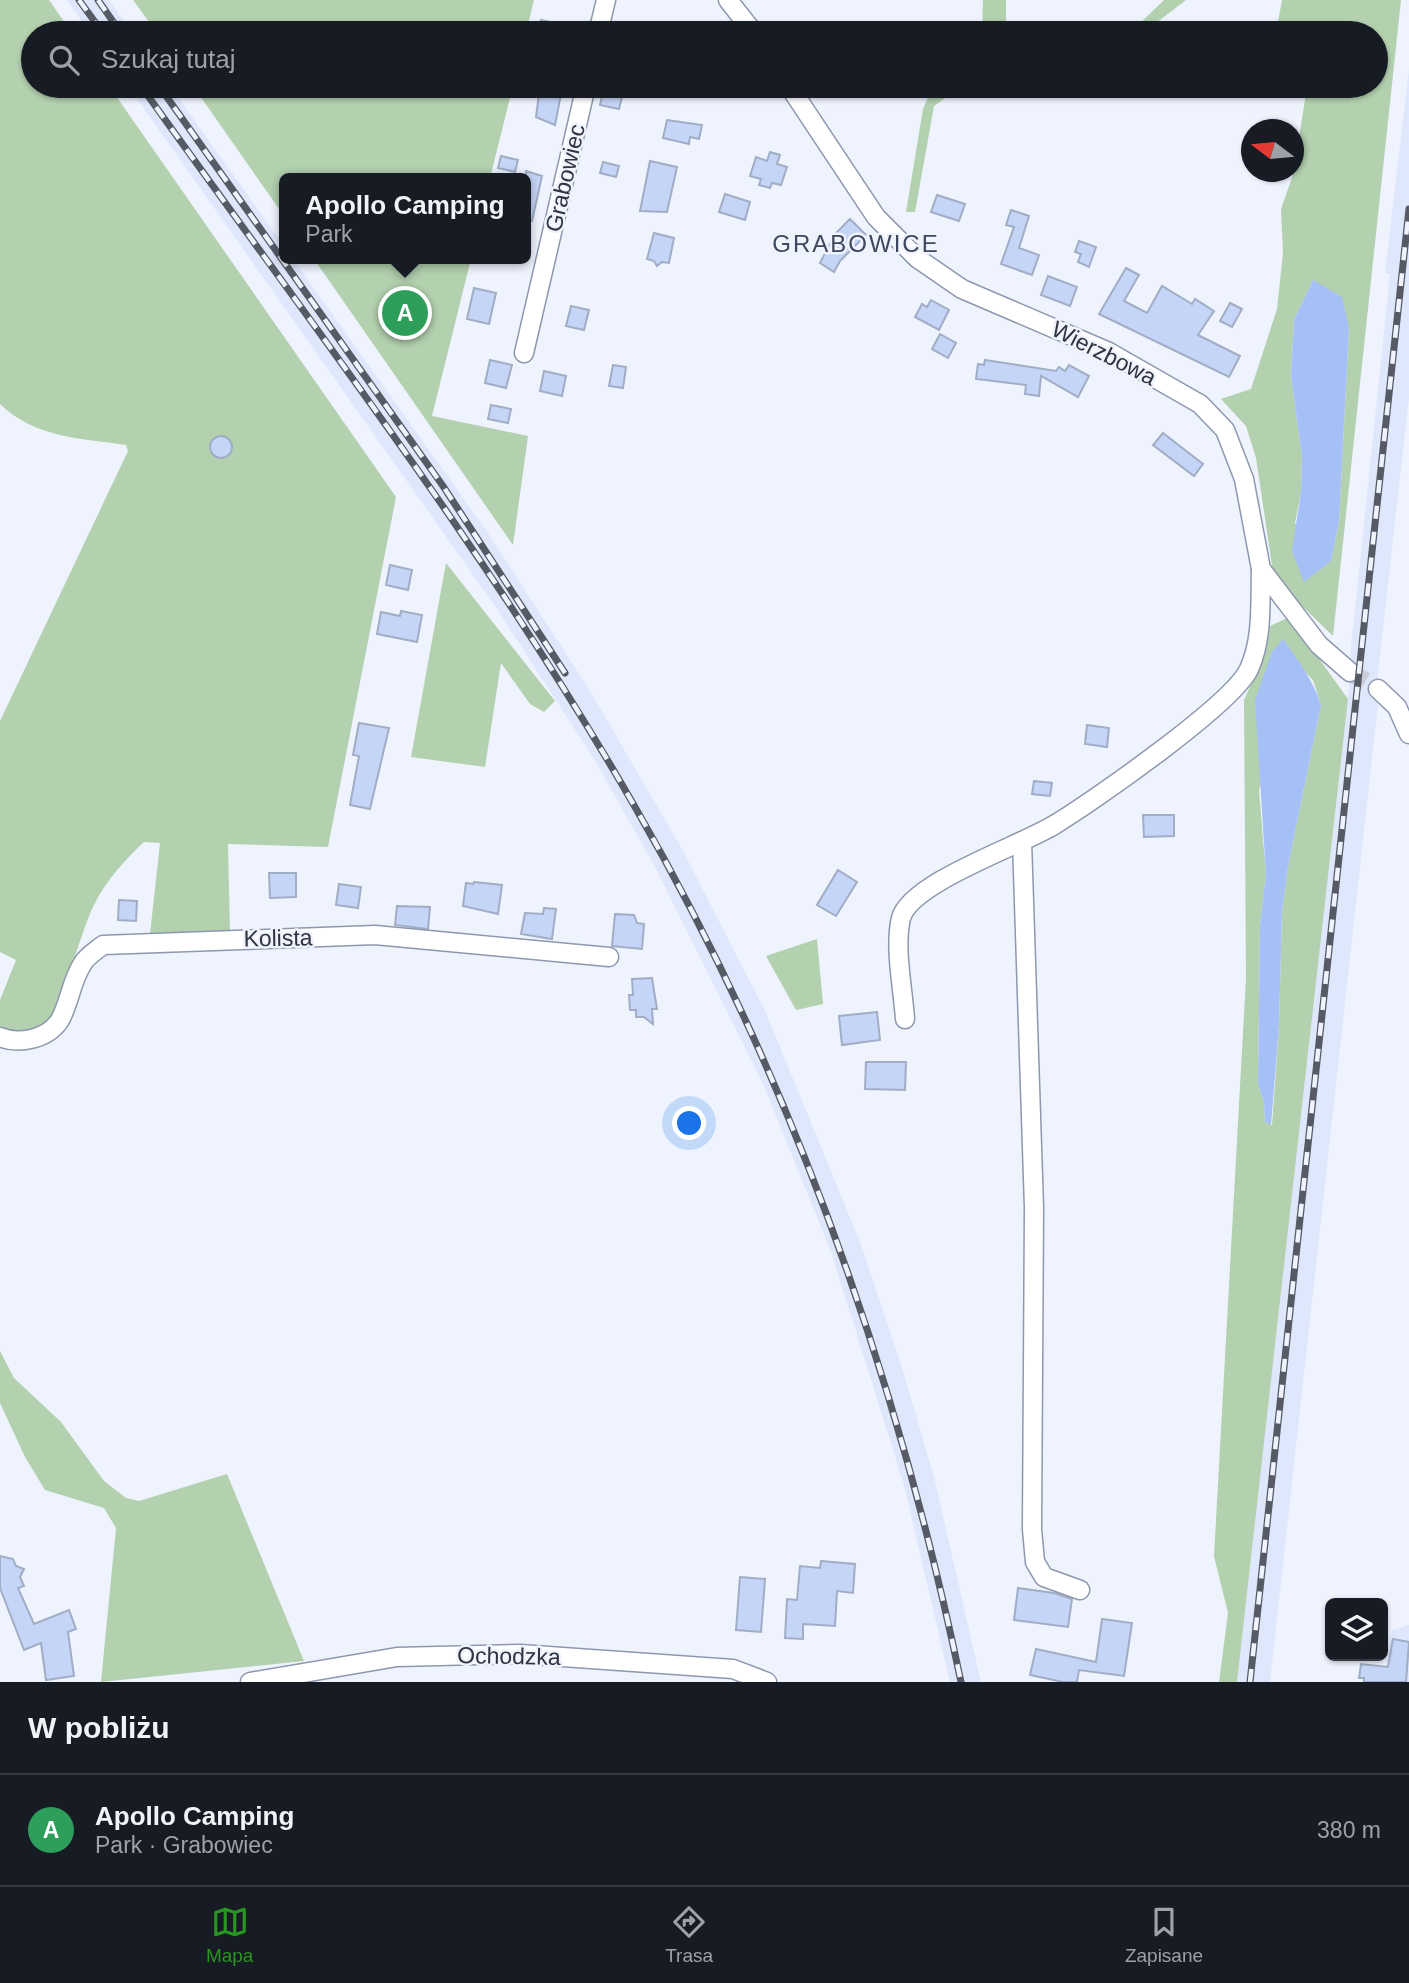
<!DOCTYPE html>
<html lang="pl">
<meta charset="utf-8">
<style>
body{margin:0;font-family:Arial,sans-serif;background:#20242c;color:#f1f3f6}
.controls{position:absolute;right:21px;bottom:21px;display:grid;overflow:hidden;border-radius:10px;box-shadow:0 2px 5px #0004}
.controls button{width:63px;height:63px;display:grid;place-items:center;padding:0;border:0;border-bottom:2px solid #363941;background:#171b24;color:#f1f3f6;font:35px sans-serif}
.compass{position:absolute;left:1241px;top:119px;width:63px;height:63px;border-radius:50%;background:#171b24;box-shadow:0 2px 5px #0004;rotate:286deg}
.you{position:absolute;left:690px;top:1124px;width:24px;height:24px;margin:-18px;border:5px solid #fff;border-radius:50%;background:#1a73e8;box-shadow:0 0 0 10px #1a73e833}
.badge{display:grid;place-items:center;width:46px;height:46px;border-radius:50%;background:#289620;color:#fff;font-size:23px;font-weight:700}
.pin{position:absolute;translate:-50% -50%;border:4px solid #fff;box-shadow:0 2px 7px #0006}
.popup{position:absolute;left:279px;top:173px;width:252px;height:91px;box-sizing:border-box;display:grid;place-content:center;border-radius:10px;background:#171b24;filter:drop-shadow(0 2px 5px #0005);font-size:23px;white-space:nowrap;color:#9ea1a6}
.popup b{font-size:26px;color:#f1f3f6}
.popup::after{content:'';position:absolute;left:50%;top:100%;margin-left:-14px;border:14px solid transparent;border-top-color:#171b24}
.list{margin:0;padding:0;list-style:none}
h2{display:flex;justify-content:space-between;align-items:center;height:91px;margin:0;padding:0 28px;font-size:30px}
h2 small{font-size:23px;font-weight:400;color:#9ea1a6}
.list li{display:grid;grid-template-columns:46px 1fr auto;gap:21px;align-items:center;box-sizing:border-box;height:112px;padding:0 28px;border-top:2px solid #363941}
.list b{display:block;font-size:26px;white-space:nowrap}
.list p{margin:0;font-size:23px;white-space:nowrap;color:#9ea1a6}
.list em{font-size:23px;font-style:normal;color:#9ea1a6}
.icon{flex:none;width:38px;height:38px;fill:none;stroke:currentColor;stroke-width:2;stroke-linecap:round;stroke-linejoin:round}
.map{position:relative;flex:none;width:1409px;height:1682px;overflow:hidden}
.search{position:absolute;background:#171b24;box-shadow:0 2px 5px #0004;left:21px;right:21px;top:21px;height:77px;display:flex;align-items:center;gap:18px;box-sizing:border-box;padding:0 24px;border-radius:38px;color:#9ea1a6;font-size:26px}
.sheet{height:203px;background:#171b24}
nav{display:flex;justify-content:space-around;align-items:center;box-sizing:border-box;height:98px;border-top:2px solid #363941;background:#171b24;font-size:19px;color:#9ea1a6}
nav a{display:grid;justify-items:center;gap:4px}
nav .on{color:#289620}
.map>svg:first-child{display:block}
</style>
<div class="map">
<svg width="1409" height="1682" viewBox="0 0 1409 1682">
<rect width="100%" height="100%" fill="#eef3fe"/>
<g fill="#dee7fb">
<path d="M67 0H109L132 33H90Z"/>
<path d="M1409 69V397L1375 700 1378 704 1270 1682H1237L1348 699 1351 648 1390 274 1385 273Z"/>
<path d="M128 86H170L284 246V259H293L488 533 590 691 682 849 766 1013 860 1242 899 1358 934 1477 981 1682H950L904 1485 831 1252 764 1086 653 863 594 759 495 606Z"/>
<path d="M1409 1625V1682H1382L1392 1630Z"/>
</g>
<g fill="#b3d0af" fill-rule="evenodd">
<path d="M0 0H49L72 33H33V86H109L396 497 328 847 228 844 230 933 150 934 160 843 144 842C124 861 107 879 94 905 81 930 60 1015 42 1027 28 1036 14 1032 0 1030V1000L16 960 0 952V721L128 451 126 445C80 438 35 438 0 404Z"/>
<path d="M133 0H534L526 33H157Z"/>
<path d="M983 0H1006V33H982Z"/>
<path d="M1164 0H1186L1143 33H1130Z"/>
<path d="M1282 0H1401L1333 636 1274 579 1256 458 1246 426 1221 399 1251 389 1277 309 1283 253 1281 209 1294 172 1307 86H1376V33H1276ZM1313 280 1349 328 1339 521 1331 561 1295 523 1301 492 1302 457 1291 375 1294 320Z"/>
<path d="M193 86H513L490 178H284V216Z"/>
<path d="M933 86H962L934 106 915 212H906L923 109Z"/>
<path d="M314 259H471L432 416 528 436 513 545Z"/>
<path d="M446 563 555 701 544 712 530 704 501 663 485 767 411 757Z"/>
<path d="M1289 617 1348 699 1237 1682H1219L1228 1613 1214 1556 1246 978 1244 700 1257 671 1266 628ZM1295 656 1300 667 1313 680 1321 705 1289 861 1282 910 1279 1026 1272 1125 1265 1122 1264 1102 1258 1084 1260 925 1266 875 1259 790Z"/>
<path d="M817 939 823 1004 796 1010 766 956Z"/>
<path d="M0 1351 14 1378 61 1422 104 1481 126 1498 139 1501 227 1474 304 1661 101 1682 116 1528 104 1508 45 1490 25 1457 0 1403Z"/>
</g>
<g fill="#a5bff7">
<path d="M1313 280 1342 297 1349 328 1339 521 1331 561 1304 582 1292 551 1301 492 1302 457 1291 375 1294 320Z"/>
<path d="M1283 639C1298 660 1313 680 1321 705L1289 861 1282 910 1279 1026 1271 1125 1265 1122 1264 1102 1258 1084 1260 925 1266 875 1255 700 1272 652Z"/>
</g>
<g fill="#c5d5f7" stroke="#a1adc5" stroke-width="2">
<path d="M541 20 578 28 577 33H538Z"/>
<path d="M540 86 562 89 555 125 536 117Z"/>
<path d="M604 88 623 93 619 109 600 105Z"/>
<path d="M667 120 702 125 699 139 690 137 689 144 663 138Z"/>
<path d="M770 152 780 155 777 164 787 167 781 185 772 183 770 188 759 185 761 179 750 176 756 157 767 161Z"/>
<path d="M501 156 518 160 515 172 498 168Z"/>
<path d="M650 161 677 167 667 212 640 211Z"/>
<path d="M603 162 619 166 616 177 600 173Z"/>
<path d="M526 171 542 176 532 221H526Z"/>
<path d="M725 194 750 202 745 220 719 212Z"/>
<path d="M937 195 965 204 959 221 931 212Z"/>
<path d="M1011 210 1029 216 1019 248 1039 255 1032 275 1001 264 1014 227 1006 225Z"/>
<path d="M850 219 866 235 840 261 834 272 820 263 835 234Z"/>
<path d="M654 233 674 238 669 263 662 262 657 266 654 261 647 259Z"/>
<path d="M1079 241 1096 247 1089 267 1078 262 1081 254 1075 252Z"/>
<path d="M1126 268 1139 275 1124 301 1147 313 1162 286 1192 304 1195 299 1214 311 1198 335 1240 356 1229 377 1099 314Z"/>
<path d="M1048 276 1077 287 1070 306 1041 295Z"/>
<path d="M474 288 496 293 489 324 467 319Z"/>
<path d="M931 300 949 310 939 330 915 317 922 304 927 307Z"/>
<path d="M1230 303 1242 309 1232 327 1220 321Z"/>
<path d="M571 306 589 310 584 330 566 326Z"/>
<path d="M940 334 956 343 948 358 932 349Z"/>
<path d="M490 360 512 365 506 388 485 383Z"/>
<path d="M985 360 1056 371 1059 367 1065 371 1069 365 1089 376 1078 397 1041 376 1039 396 1025 394 1026 385 976 379 978 364 984 365Z"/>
<path d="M613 365 626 367 623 388 609 386Z"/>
<path d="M544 371 566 376 562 396 540 391Z"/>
<path d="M491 405 511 409 508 423 488 419Z"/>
<path d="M1163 433 1203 464 1194 476 1153 445Z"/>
<circle cx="221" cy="447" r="11"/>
<path d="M390 565 412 570 408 590 386 585Z"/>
<path d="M401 611 422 615 417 642 377 634 381 612 400 616Z"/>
<path d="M359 723 389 728 370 809 350 805 359 756 353 755Z"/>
<path d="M1087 725 1109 728 1107 747 1085 744Z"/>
<path d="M1034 781 1052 783 1050 796 1032 794Z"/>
<path d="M1143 815H1174V836L1144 837Z"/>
<path d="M838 870 857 882 836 916 817 905Z"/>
<path d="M269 873H296V897L270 898Z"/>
<path d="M474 882 502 885 498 914 463 906 466 883 473 884Z"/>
<path d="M339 884 361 887 358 908 336 905Z"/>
<path d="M119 900 137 901 136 921 118 920Z"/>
<path d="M397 906 430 907 428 929 395 925Z"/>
<path d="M544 908 556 909 552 939 521 934 525 913 543 914Z"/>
<path d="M615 914 634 915 637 923 644 924 642 949 612 946Z"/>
<path d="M652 978 657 1009H652L653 1024 644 1017H636V1010H630L629 995H633L632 979Z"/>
<path d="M877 1012 880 1040 842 1045 839 1016Z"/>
<path d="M866 1062H906L905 1090 865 1089Z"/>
<path d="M0 1556 13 1559 16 1566 24 1569 20 1577 24 1586 18 1588 34 1624 69 1610 76 1629 68 1632 74 1676 46 1680 41 1643 24 1650 0 1588Z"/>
<path d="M821 1561 855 1564 853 1593 837 1591 835 1626 803 1624V1639L785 1638 787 1599 797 1600 800 1566 820 1568Z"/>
<path d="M740 1577 765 1579 761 1632 736 1630Z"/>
<path d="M1018 1588 1054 1593 1072 1599 1068 1627 1014 1620Z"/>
<path d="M1102 1619 1132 1623 1124 1676 1079 1670 1077 1682H1063L1030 1675 1036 1649 1096 1662Z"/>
<path d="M1393 1639 1409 1642 1406 1682H1364V1678H1359L1361 1664 1388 1667Z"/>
</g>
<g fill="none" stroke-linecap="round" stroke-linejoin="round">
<path stroke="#c8cdd8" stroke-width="18" stroke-dasharray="18 9" stroke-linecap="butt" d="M1350 672 1378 689"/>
<g stroke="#8d98af" stroke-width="21">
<g id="street">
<path d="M728 0 754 33"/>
<path d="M598 33 606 0"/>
<path d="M789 86 876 217 917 258 962 289 1109 352 1200 404 1225 430 1244 479 1261 569 1319 645 1350 672"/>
<path d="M524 353 586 86"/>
<path d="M1378 689 1397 707 1409 734"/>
<path d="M1022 841 1034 1208 1032 1529 1035 1562 1044 1577 1080 1590"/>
<path d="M905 1019C903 988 894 948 901 918 911 882 1022 845 1054 825 1092 802 1233 704 1249 669 1263 639 1260 602 1261 569"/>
<path d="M0 1037C19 1045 48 1039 60 1020 70 1002 71 981 83 963 87 956 97 950 103 945L375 935 609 957"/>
<path d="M250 1682 397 1657 520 1654 733 1669 767 1682"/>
</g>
</g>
<use href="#street" stroke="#fff" stroke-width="18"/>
<g stroke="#555a64" stroke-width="7">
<g id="rail">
<path d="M79 0 103 33"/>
<path d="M98 0 121 33"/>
<path d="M141 86C309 322 490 554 635 807 792 1079 897 1375 961 1682"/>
<path d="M159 86 443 486 565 673"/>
<path d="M1250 1682 1409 209"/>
</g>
</g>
<use href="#rail" stroke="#eef3fe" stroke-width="4.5" stroke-dasharray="13" stroke-linecap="butt"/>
</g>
<g text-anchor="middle" stroke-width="5" stroke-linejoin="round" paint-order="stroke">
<g font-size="23" fill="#2f343e" stroke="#eef3fe">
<text transform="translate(565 178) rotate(-77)" y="8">Grabowiec</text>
<text transform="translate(1104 353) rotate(27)" y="8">Wierzbowa</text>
<text transform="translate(278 938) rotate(-1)" y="8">Kolista</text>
<text transform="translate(509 1656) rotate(1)" y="8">Ochodzka</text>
</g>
<g font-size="24" letter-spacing="2" fill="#3e485c" stroke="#eef3fe">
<text x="856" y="252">GRABOWICE</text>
</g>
</g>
</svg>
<div class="controls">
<button><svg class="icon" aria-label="layers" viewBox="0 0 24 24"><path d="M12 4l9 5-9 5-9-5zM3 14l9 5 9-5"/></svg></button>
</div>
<svg class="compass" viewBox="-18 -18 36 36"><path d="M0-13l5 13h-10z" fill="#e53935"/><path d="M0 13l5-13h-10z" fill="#9ea1a6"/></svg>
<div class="you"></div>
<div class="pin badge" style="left:405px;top:313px;background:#2e9e5b">A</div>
<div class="popup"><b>Apollo Camping</b>Park</div>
<div class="search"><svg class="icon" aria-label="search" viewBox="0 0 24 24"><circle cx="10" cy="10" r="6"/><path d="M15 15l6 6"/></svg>Szukaj tutaj</div>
</div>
<section class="sheet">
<h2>W pobliżu<small></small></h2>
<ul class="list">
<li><span class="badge" style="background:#2e9e5b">A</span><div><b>Apollo Camping</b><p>Park · Grabowiec</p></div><em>380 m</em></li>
</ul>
</section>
<nav>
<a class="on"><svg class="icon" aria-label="map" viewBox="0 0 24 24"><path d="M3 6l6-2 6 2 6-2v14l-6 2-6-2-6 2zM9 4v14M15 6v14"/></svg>Mapa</a>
<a><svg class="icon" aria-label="directions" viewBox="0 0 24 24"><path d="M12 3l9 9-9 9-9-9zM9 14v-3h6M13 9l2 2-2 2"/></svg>Trasa</a>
<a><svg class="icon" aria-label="saved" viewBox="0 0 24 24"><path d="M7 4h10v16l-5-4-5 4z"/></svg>Zapisane</a>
</nav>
